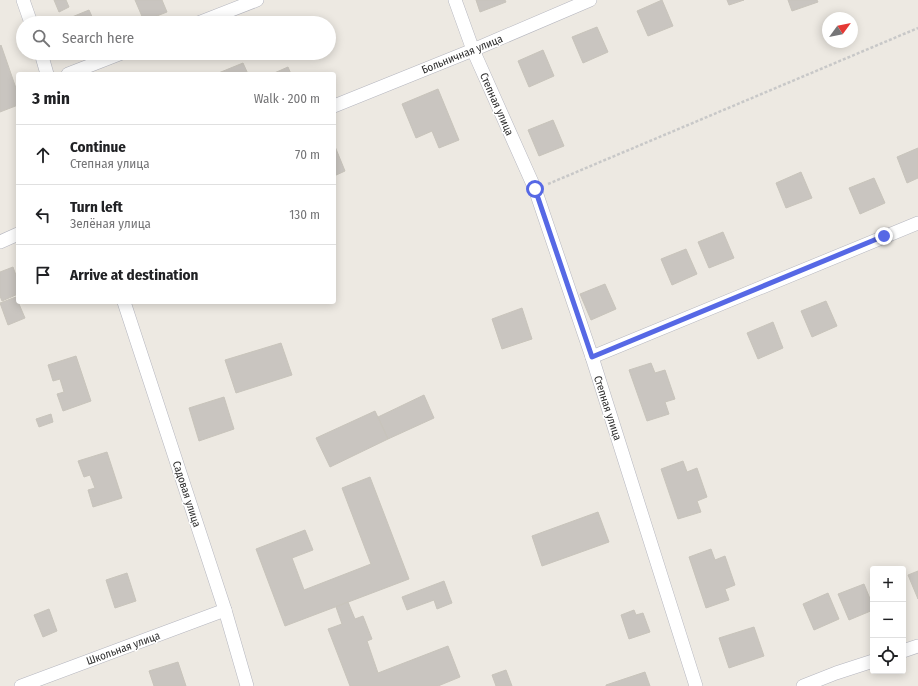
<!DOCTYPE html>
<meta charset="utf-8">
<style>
body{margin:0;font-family:"Fira Sans Condensed",sans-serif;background:#f2f2f2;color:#202124}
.controls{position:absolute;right:12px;bottom:12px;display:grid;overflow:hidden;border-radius:4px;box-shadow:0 2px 10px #0003}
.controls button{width:36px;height:36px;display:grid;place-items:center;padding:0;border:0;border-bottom:1px solid #e0e0e0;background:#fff;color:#202124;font:20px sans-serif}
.compass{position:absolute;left:822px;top:12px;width:36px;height:36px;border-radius:50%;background:#fff;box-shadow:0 2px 10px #0003;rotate:57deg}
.stop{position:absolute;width:12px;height:12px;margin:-9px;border:3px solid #5668e5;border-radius:50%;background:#fff}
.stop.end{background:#5668e5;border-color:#fff;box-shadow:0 1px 4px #0008}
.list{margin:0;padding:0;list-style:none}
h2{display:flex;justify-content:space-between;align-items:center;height:52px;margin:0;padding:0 16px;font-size:17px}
h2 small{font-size:13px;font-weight:400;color:#757577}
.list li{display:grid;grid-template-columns:26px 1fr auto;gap:12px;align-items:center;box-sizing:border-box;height:60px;padding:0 16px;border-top:1px solid #e0e0e0}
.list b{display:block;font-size:15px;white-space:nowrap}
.list p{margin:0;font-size:13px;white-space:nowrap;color:#757577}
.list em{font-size:13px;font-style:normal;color:#757577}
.icon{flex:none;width:22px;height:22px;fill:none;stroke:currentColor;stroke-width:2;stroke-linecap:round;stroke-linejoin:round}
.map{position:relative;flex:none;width:918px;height:686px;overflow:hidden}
.search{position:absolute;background:#fff;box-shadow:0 2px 10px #0003;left:16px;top:16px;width:320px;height:44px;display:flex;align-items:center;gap:10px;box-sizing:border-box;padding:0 14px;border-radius:22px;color:#757577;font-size:15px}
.panel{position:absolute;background:#fff;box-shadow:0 2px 10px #0003;left:16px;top:72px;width:320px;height:232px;border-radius:4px}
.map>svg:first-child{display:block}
</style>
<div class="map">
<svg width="918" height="686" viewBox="0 0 918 686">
<rect width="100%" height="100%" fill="#ede9e2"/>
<g fill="#c9c5c0" stroke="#c8c4bb">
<path d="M54 0H66L69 7 59 12Z"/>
<path d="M135 0H162L167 12 144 21Z"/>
<path d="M476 0H505L506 2 480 12Z"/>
<path d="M662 0 673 26 648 36 637 11Z"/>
<path d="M727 0H744L729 5Z"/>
<path d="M788 0H817L818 2 792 11Z"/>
<path d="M89 10 94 21 90 23H66L74 20 72 17Z"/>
<path d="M597 27 608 52 583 63 572 37Z"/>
<path d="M1 45 18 94V105L0 112V46Z"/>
<path d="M543 50 554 76 529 87 518 61Z"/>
<path d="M243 63 248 74H216Z"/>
<path d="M288 67 291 74H272Z"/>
<path d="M438 89 459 140 439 148 432 131 416 138 402 104Z"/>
<path d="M553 120 564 146 539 156 528 130Z"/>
<path d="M334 144 345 171 334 176Z"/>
<path d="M918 148V178L907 183 897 157Z"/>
<path d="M801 172 812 198 786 208 776 183Z"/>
<path d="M874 178 885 203 860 214 849 188Z"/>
<path d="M723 232 734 258 709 268 698 242Z"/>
<path d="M686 249 697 274 672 285 661 259Z"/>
<path d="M13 267 17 278 18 277V294L2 301 0 296V272Z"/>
<path d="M605 284 616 309 591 320 580 294Z"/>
<path d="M16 297 25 318 8 325 0 303Z"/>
<path d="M826 301 837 326 812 337 801 311Z"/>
<path d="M522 308 532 339 502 349 492 319Z"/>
<path d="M773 322 783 348 758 359 747 333Z"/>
<path d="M281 343 292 375 236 393 225 360Z"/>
<path d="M76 356 91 401 63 411 57 394 64 392 60 379 53 381 48 365Z"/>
<path d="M651 363 655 373 665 370 675 399 665 402 669 414 647 421 629 370Z"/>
<path d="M424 395 434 418 388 439 378 417Z"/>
<path d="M224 397 234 429 199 441 189 408Z"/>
<path d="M375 411 388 439 330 467 316 438Z"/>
<path d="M51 414 53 422 39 427 36 419Z"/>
<path d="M107 452 122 498 93 507 88 490 95 488 90 475 84 477 78 461Z"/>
<path d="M683 461 687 472 697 468 707 497 697 501 701 512 678 519 661 469Z"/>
<path d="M370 477 409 579 285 626 256 549 305 530 313 550 292 558 304 590 371 564 342 488Z"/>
<path d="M598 512 609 542 542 566 532 536Z"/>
<path d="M711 549 715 560 725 556 735 585 725 589 729 600 706 608 689 557Z"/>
<path d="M918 571V599L908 575Z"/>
<path d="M127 573 136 601 115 608 106 580Z"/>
<path d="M444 581 452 603 437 609 434 600 407 610 402 597Z"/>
<path d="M864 584 873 606V610L849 620 838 594Z"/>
<path d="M828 593 839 619 814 630 803 604Z"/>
<path d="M348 602 355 619 363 616 372 639 367 641 378 673 448 646 460 677 438 686H350L328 629 342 624 336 607Z"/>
<path d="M49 609 57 631 43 637 34 615Z"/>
<path d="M634 610 636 615 643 613 650 632 629 639 621 615Z"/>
<path d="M754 627 764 656 729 668 719 638Z"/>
<path d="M178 662 186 686H154L149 671Z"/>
<path d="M506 670 512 686H496L492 675Z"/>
<path d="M645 672 650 686H606V685Z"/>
</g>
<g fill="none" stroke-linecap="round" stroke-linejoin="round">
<g stroke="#b5b6bf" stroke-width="14">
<g id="minor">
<path d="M23 0 31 23"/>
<path d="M455 0 473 50 535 189 592 357 696 686"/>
<path d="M198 23 257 0"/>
<path d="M41 53 47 74"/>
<path d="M68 74 122 53"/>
<path d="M334 106 473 50 590 0"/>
<path d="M0 242 18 234"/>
<path d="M124 302 225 610 247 686"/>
<path d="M592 357 918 223"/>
<path d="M903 651 918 646"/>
<path d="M21 686 225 610"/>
<path d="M803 686 836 673 873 661"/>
</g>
</g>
<path stroke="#c8c8c8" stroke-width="2.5" stroke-dasharray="3 2" stroke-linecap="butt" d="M548 184 918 28"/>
<use href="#minor" stroke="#fff" stroke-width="13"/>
</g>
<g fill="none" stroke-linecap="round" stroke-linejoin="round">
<path stroke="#5668e5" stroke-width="5" d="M535 189 592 357 884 236"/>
</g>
<g text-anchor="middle" stroke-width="3" stroke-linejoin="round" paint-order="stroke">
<g font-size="11" fill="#2d2d2d" stroke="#fff">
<text transform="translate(462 54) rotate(-22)" y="4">Больничная улица</text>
<text transform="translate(497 104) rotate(66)" y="4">Степная улица</text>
<text transform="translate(608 408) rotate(72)" y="4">Степная улица</text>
<text transform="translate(187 494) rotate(72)" y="4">Садовая улица</text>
<text transform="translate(123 648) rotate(-20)" y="4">Школьная улица</text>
</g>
</g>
</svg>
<div class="controls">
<button>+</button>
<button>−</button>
<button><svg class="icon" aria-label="locate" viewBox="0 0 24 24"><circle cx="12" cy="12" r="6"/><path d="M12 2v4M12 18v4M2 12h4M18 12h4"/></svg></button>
</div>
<svg class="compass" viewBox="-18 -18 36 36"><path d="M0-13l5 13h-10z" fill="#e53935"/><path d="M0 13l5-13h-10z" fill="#757577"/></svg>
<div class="stop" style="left:535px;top:189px"></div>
<div class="stop end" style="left:884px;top:236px"></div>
<div class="search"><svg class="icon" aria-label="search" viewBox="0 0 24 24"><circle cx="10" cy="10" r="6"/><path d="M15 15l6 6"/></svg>Search here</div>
<section class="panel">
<h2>3 min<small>Walk · 200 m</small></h2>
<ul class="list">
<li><svg class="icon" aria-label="ahead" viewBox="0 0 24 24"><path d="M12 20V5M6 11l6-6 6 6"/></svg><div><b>Continue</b><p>Степная улица</p></div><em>70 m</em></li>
<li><svg class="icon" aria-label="left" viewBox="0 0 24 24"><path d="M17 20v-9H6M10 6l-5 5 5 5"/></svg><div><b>Turn left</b><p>Зелёная улица</p></div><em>130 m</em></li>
<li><svg class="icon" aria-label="arrive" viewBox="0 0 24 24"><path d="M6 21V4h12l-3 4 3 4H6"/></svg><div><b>Arrive at destination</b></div></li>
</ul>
</section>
</div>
